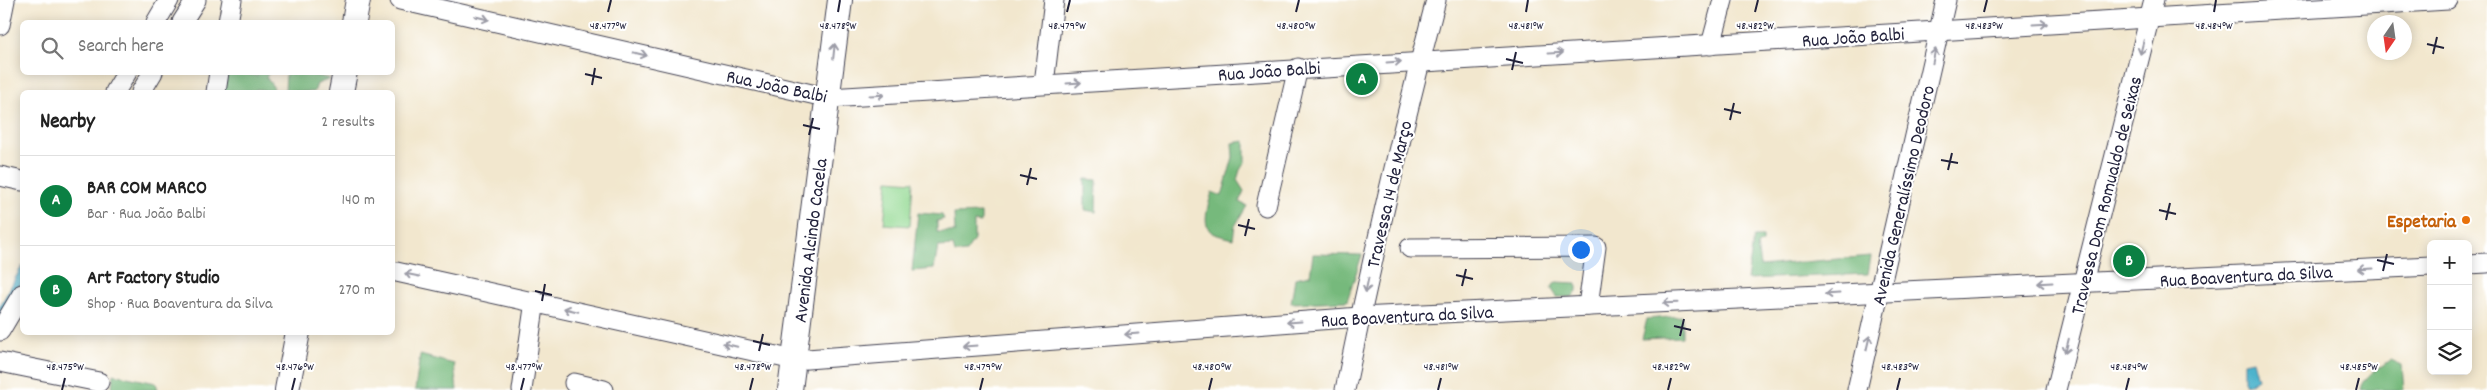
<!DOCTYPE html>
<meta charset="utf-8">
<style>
body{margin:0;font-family:Dekko,sans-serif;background:#f2f2f2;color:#222}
.controls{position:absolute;right:15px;bottom:15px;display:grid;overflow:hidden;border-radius:8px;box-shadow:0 2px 12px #0003}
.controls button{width:45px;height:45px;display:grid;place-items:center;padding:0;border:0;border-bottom:1px solid #e0e0e0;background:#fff;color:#222;font:25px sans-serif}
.compass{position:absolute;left:2367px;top:15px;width:45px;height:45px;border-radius:50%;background:#fff;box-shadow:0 2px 12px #0003;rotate:193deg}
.you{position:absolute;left:1580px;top:249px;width:18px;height:18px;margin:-12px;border:4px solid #fff;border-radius:50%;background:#1a73e8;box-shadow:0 0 0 8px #1a73e833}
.badge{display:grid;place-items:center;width:32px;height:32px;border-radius:50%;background:#0b8043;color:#fff;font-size:16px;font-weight:700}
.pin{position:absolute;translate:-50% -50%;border:2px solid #fff;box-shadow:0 1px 5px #0006}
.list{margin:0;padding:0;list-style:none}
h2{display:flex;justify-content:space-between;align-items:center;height:65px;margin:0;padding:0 20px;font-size:21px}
h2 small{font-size:16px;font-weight:400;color:#767676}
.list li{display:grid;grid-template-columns:32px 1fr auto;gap:15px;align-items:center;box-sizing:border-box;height:90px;padding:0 20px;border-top:1px solid #e0e0e0}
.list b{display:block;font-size:19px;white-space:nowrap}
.list p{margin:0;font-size:16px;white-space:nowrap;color:#767676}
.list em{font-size:16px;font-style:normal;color:#767676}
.icon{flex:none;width:28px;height:28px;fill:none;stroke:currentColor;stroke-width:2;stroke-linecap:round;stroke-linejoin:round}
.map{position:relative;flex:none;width:2487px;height:390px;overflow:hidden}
.search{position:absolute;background:#fff;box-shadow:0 2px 12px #0003;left:20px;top:20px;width:375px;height:55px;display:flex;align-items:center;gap:12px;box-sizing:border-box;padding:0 18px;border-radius:8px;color:#767676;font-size:19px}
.panel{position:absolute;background:#fff;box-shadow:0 2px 12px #0003;left:20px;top:90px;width:375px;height:245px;border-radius:8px}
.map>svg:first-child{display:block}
</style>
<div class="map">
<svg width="2487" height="390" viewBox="0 0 2487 390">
<rect width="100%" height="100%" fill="#fff"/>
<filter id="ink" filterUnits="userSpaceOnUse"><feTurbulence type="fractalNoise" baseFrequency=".02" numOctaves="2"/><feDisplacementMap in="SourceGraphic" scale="10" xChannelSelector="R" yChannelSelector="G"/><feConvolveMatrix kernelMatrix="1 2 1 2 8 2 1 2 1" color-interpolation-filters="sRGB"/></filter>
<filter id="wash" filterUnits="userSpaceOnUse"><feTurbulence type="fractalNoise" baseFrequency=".0096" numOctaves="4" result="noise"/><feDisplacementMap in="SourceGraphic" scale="20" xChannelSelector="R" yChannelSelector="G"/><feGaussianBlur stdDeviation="1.12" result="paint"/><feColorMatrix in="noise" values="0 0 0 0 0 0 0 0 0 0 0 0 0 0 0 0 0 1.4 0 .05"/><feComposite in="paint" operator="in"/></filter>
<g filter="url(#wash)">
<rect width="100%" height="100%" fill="#f2e7ce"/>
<path fill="#93d992" stroke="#5a7e66" d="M888 180 913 182 910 226 884 224Z"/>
<g fill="#76b97c" stroke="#4c6e5c">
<path d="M227 73H244L257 76 258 73H269L266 77 274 88 271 92 256 89 255 92H224Z"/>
<path d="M286 73H307L330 79 317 84 314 92H285Z"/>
<path d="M1245 141V162L1240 170 1237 180 1244 191 1239 202 1247 206 1235 226 1233 239C1227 237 1218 236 1213 233 1200 226 1209 203 1212 192L1222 196 1233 157 1232 143Z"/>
<path d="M1085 179 1097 180 1096 212 1085 210Z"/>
<path d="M918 213 942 215 944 219 937 221V232H955L954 214 981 213V223L974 222V240L966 252 955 253 953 246 938 247 934 269 912 271Z"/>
<path d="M1754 237H1763V242L1757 245 1760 266 1871 256 1868 274 1747 279Z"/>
<path d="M1313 254 1362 255 1347 301 1291 303 1295 278 1310 275Z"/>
<path d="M1556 282 1577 283V291L1572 297H1557L1551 288Z"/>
<path d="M1682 316V337L1642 339 1647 319Z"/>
<path d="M420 355 454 364 457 390H415Z"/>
<path d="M2391 360 2402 365 2404 390H2361C2363 376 2380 367 2391 360Z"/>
<path d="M113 374 156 383 158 390H112Z"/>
</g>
<g fill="#4eb3cc" stroke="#386a84">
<path d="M22 266V282L0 321V306Z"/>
<path d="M2253 360 2258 379 2250 384 2244 383V362Z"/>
</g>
</g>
<g filter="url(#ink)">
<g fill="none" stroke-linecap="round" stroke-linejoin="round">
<g stroke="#414051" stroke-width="21">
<g id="minor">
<path d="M400 0 829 98 2448 0"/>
<path d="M156 22 169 0"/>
<path d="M182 22 196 0"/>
<path d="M228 22 232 0"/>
<path d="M0 25 5 0"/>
<path d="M1711 45 1723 0"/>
<path d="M1044 84 1054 0"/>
<path d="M115 92 127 72"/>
<path d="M141 92 153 72"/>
<path d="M216 92 219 72"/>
<path d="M0 176 22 181"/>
<path d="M1266 206 1298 68"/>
<path d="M1410 248 1596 247 1588 306"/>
<path d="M2468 264 2487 263"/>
<path d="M392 271 794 360 1360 317 2431 266"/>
<path d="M0 331 22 294"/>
<path d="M0 362 99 382"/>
<path d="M574 383 604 390"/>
<path d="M522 390 535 301"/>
<path d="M1345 390C1372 259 1402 129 1436 0"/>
<path d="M1857 390 1946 0"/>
<path d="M2056 390 2154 0"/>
</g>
</g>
<g stroke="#414051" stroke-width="26">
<g id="major">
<path d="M354 22 358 0"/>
<path d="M341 92 345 72"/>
<path d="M287 390 298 332"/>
<path id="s1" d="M790 390 840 0"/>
</g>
</g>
<use href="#minor" stroke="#fff" stroke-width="19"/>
<use href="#major" stroke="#fff" stroke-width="24"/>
</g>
<defs><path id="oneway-shaft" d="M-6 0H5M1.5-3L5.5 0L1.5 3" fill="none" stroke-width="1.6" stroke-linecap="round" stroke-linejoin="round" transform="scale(1.25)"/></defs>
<g stroke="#9c9ca7">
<use href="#oneway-shaft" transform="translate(482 18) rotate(13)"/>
<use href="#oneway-shaft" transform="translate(2040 24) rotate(-3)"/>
<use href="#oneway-shaft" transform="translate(2142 47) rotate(104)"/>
<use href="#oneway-shaft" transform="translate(834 51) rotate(-84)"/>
<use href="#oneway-shaft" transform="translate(1556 53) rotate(-3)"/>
<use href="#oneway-shaft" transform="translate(640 54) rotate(13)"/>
<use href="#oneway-shaft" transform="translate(1934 56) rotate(-78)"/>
<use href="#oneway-shaft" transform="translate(1394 62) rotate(-4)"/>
<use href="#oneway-shaft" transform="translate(1074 83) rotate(-4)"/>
<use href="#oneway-shaft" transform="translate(877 95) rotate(-3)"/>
<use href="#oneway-shaft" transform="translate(2365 269) rotate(177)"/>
<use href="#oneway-shaft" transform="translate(412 275) rotate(-168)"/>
<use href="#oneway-shaft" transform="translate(2045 283) rotate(177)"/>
<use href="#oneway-shaft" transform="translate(1367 285) rotate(102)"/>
<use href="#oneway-shaft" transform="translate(1832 294) rotate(177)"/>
<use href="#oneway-shaft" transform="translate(1670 303) rotate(178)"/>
<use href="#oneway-shaft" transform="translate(571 310) rotate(-167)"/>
<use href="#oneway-shaft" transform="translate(1294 322) rotate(176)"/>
<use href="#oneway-shaft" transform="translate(1132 334) rotate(176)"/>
<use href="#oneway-shaft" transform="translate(1868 343) rotate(-77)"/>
<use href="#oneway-shaft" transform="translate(730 345) rotate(-167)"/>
<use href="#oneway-shaft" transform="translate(970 346) rotate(176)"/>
<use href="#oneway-shaft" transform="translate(2067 346) rotate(104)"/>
</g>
</g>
<path fill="none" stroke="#22223b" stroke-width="2" d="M608 12 611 0M838 12 840 0M1067 12 1070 0M1296 12 1299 0M1526 12 1528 0M1755 12 1758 0M1984 12 1987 0M2214 12 2216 0M2427 44 2444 48M2433 54 2437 37M1506 59 1523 63M1512 70 1516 52M585 74 602 78M592 85 595 68M1724 109 1741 113M1730 120 1734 103M803 125 820 129M809 135 813 118M1941 160 1958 163M1948 170 1952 153M1020 175 1037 179M1027 185 1031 168M2159 210 2176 214M2166 220 2170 203M1238 225 1255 229M1245 236 1249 219M2377 260 2394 264M2383 271 2387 254M1456 275 1473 279M1462 286 1466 269M535 291 552 295M542 301 545 284M1674 326 1691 330M1680 336 1684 319M753 341 770 345M759 351 763 334M62 390 65 378M292 390 295 378M521 390 524 378M750 390 753 378M980 390 983 378M1209 390 1212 378M1438 390 1441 378M1668 390 1671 378M1897 390 1900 378M2126 390 2129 378M2356 390 2359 378"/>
<circle fill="#e8710a" stroke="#fff" stroke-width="2" cx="2466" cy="220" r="5"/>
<g text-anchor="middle" stroke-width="4" stroke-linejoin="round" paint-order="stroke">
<g font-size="19" fill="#22223b" stroke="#fff">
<text transform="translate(1853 36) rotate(-4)" y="7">Rua João Balbi</text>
<text transform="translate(1269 70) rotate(-4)" y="7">Rua João Balbi</text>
<text transform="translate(777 85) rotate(12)" y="7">Rua João Balbi</text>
<text transform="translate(1388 194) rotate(-77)" y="7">Travessa 14 de Março</text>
<text transform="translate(1902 195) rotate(-77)" y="7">Avenida Generalíssimo Deodoro</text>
<text transform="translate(2105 195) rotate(-76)" y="7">Travessa Dom Romualdo de Seixas</text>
<text dy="7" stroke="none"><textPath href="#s1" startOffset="151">Avenida Alcindo Cacela</textPath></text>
<text transform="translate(2246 275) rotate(-3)" y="7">Rua Boaventura da Silva</text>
<text transform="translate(1407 315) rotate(-3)" y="7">Rua Boaventura da Silva</text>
</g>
<g font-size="19" font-weight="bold" fill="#c56008" stroke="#fff" text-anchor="end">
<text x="2456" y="227">Espetaria</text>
</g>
</g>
<g font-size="12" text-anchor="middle" fill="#22223b" stroke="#fff" stroke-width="4" stroke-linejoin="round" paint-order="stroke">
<text x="608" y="29">48.477°W</text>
<text x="838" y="29">48.478°W</text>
<text x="1067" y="29">48.479°W</text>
<text x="1296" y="29">48.480°W</text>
<text x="1526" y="29">48.481°W</text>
<text x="1755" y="29">48.482°W</text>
<text x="1984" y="29">48.483°W</text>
<text x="2214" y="29">48.484°W</text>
<text x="65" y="370">48.475°W</text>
<text x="295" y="370">48.476°W</text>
<text x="524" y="370">48.477°W</text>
<text x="753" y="370">48.478°W</text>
<text x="983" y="370">48.479°W</text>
<text x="1212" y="370">48.480°W</text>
<text x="1441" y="370">48.481°W</text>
<text x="1671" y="370">48.482°W</text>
<text x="1900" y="370">48.483°W</text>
<text x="2129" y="370">48.484°W</text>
<text x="2359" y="370">48.485°W</text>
</g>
</svg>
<div class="controls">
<button>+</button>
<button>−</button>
<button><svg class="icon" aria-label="layers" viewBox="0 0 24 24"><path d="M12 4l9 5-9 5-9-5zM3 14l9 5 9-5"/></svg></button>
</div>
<svg class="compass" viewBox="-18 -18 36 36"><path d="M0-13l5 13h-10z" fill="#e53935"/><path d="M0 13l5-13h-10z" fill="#767676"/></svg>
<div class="you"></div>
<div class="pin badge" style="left:1362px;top:79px">A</div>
<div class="pin badge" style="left:2129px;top:261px">B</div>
<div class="search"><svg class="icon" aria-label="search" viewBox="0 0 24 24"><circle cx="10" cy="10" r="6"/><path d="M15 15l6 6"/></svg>Search here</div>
<section class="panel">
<h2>Nearby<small>2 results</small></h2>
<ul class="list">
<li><span class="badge">A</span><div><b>BAR COM MARCO</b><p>Bar · Rua João Balbi</p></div><em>140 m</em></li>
<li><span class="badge">B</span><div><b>Art Factory Studio</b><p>Shop · Rua Boaventura da Silva</p></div><em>270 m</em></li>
</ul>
</section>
</div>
